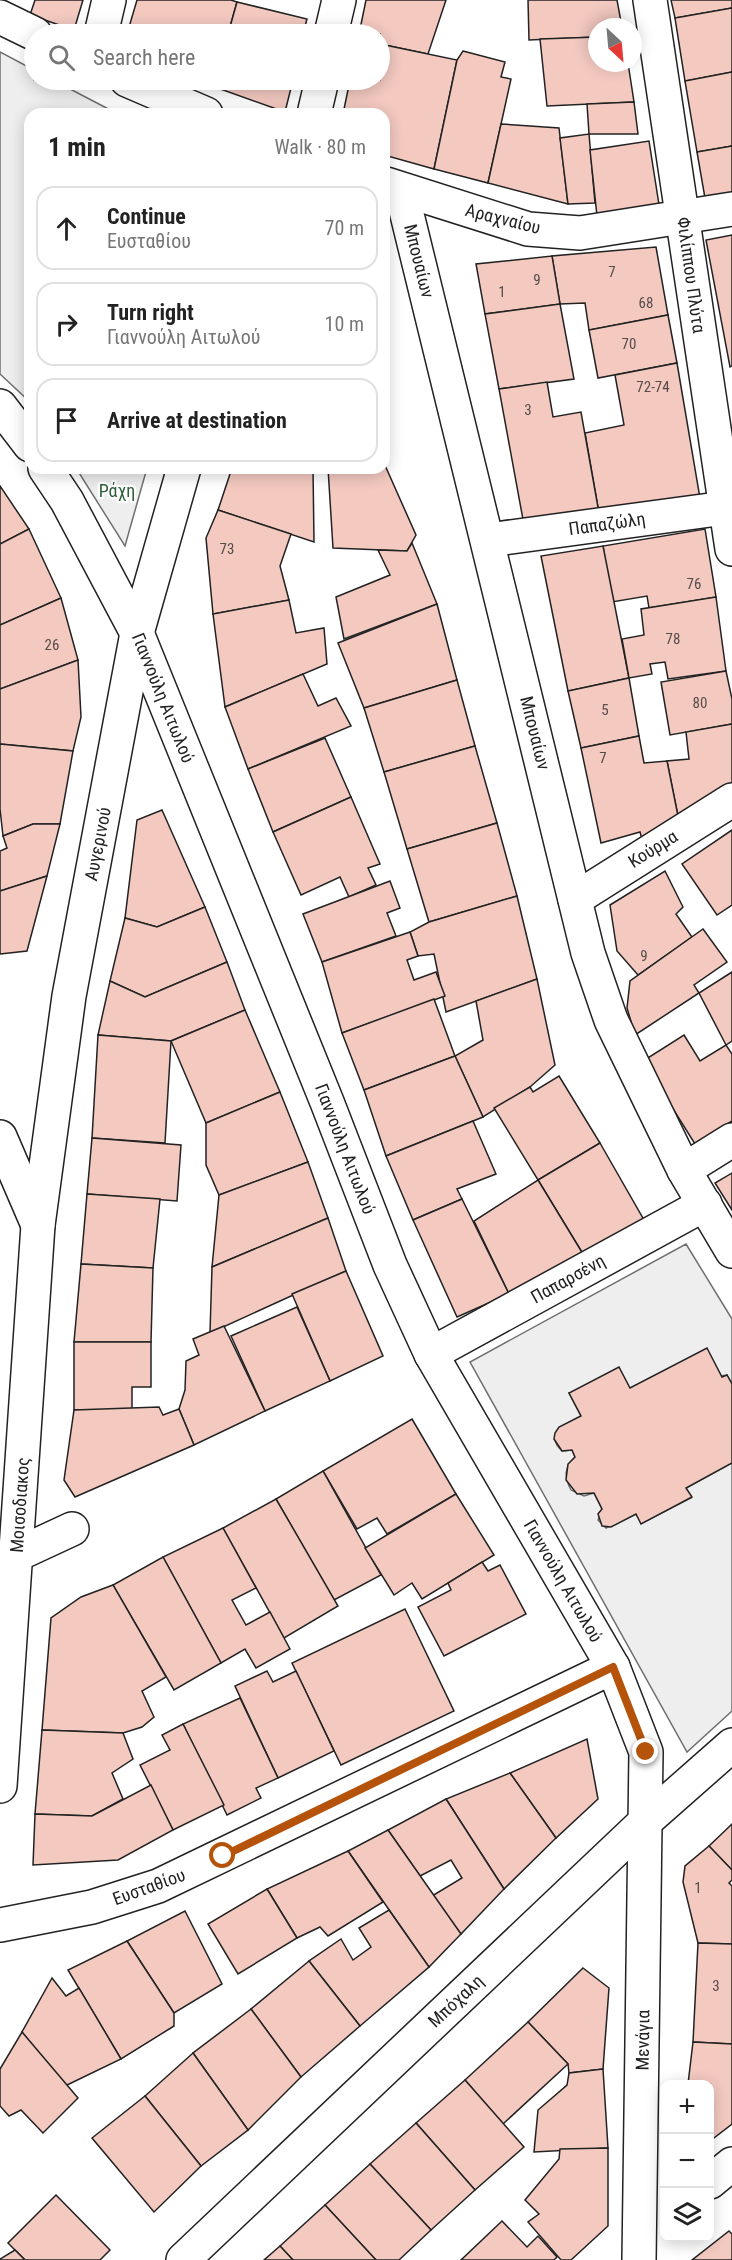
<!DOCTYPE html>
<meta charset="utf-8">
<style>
body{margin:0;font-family:"Roboto Condensed",sans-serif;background:#f6f6f6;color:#222}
.controls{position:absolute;right:18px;bottom:18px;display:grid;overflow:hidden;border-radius:12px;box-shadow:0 3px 15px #0003}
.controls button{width:54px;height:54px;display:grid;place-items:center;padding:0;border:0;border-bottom:2px solid #e0e0e0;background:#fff;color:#222;font:30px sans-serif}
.compass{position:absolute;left:588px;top:18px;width:54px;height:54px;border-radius:50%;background:#fff;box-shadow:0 3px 15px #0003;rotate:154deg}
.stop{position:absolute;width:18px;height:18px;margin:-14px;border:4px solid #b45309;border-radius:50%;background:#fff}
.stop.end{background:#b45309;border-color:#fff;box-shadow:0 2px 6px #0008}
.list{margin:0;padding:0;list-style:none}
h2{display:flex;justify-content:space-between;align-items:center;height:78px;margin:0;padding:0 24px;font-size:26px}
h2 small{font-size:20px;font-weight:400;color:#767676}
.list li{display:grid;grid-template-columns:39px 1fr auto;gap:18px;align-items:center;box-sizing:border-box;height:84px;margin:0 12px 12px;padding:0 12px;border:2px solid #e0e0e0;border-radius:18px}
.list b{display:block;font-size:22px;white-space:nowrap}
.list p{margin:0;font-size:20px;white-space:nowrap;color:#767676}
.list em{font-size:20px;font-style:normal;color:#767676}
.icon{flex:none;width:33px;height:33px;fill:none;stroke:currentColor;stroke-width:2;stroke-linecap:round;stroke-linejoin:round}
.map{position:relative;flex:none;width:732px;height:2260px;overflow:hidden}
.search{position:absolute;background:#fff;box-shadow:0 3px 15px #0003;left:24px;top:24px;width:366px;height:66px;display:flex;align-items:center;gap:15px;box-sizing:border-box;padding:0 21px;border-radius:33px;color:#767676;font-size:22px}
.panel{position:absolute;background:#fff;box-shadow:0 3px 15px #0003;left:24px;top:108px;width:366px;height:366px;border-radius:18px}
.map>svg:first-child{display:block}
</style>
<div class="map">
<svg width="732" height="2260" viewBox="0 0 732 2260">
<rect width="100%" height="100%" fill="#fff"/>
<g fill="#eee" stroke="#6f6f6f" stroke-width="1.5">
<path d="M0 52 34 70V80H53L118 114H30V402L0 374Z"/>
<path d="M76 468H147L125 546Z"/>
<path d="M686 1244 732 1319V1384L727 1375 630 1388 569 1393 581 1416C566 1424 543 1433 562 1451L572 1450 575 1457C564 1468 564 1476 571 1490L584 1496 594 1493 602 1509 598 1520 606 1528 636 1514 642 1523 691 1498 686 1488 732 1463V1711L687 1752 470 1362Z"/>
</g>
<g fill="#f3c9c0" stroke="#222" stroke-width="1.5">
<path d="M35 0H83L74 30 30 15Z"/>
<path d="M137 0H231L237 2 228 34H127Z"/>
<path d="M366 0H446L428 54 380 44V34H359Z"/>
<path d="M528 0H617L622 27H597V37L529 40Z"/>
<path d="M671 0H732V8L675 18Z"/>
<path d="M237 2 307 19 303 34H228Z"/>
<path d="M732 8V72L685 81 675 18Z"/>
<path d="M597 37V63H628L634 102 547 106 540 39Z"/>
<path d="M380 44 457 60 434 169 384 155V114H343L350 80H380Z"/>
<path d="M463 51 505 62 501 77 511 79 488 183 434 169 457 60Z"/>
<path d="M732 72V146L697 152 685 81Z"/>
<path d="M214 80H293L285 112 212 86Z"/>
<path d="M634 102 638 134H589L587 104Z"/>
<path d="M501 124 559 128 568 204 488 183Z"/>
<path d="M589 134 595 203 568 204 560 138Z"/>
<path d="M649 141 660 211 597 216 590 150Z"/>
<path d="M732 146V201L706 204 697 152Z"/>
<path d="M732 235V366L730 367 706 240Z"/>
<path d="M656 247 668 315 589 330 585 303 560 304 552 256Z"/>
<path d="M552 256 560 304 485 314 476 264Z"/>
<path d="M560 304 574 379 499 389 485 314Z"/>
<path d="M668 315 677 363 598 378 589 330Z"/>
<path d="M677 363 700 498 599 513 585 433 624 425 615 375Z"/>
<path d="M547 382 553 417 581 412 599 513 524 525 499 389Z"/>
<path d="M384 463 416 535 407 551 333 548 328 468H384Z"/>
<path d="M232 468H313L314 542 218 510Z"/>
<path d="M0 486 29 529 0 544Z"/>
<path d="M218 510 291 534 280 566 289 600 213 614 206 538Z"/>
<path d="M29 529 61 598 0 625V544Z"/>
<path d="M705 529 716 597 649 608 647 596 612 602 603 546Z"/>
<path d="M412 543 437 604 344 639 336 597 390 575 378 550 407 551Z"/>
<path d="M603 546 629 678 568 691 541 556Z"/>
<path d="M716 597 726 671 668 679 665 662 650 664 652 674 629 678 622 639 644 635 641 609Z"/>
<path d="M61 598 78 660 0 689V625Z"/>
<path d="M289 600 296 633 324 628 327 664 225 707 213 614Z"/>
<path d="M437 604 457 680 364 708 338 643Z"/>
<path d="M78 660 81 717 73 751 0 744V689Z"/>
<path d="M726 671 732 699V724L670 735 661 682Z"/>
<path d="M303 674 318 706 336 698 351 726 248 769 225 707Z"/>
<path d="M629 678 639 736 581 748 568 691Z"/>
<path d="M457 680 475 746 384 772 364 708Z"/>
<path d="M732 724V789L680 826 667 761 689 759 686 732Z"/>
<path d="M639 736 644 763 667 761 680 826 643 843 640 832 601 843 581 748Z"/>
<path d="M325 738 351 797 273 832 248 769Z"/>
<path d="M0 744 73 751 60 824H33L3 836 0 809Z"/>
<path d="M475 746 497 823 407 849 384 772Z"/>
<path d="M351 797 380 864 368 868 376 885 349 897 340 877 301 895 273 832Z"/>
<path d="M162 810 205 907 157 927 125 918 137 820Z"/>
<path d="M497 823 517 896 429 922 407 849Z"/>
<path d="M33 824H60L47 876 0 891V851L7 848 3 836Z"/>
<path d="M732 830V905L717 915 682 864Z"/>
<path d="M665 871 683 907 676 914 692 937 638 975 617 951 610 905Z"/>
<path d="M47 876 27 951 0 954V891Z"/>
<path d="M390 881 400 908 387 913 396 936 322 962 303 914Z"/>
<path d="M517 896 537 979 446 1012 434 954 418 956 410 932 429 922Z"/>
<path d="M205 907 227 962 145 997 110 981 125 918 157 927Z"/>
<path d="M703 929 727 962 694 985 699 993 635 1035 627 1008 630 981Z"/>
<path d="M410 932 418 956 407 960 414 980 436 972 445 996 342 1033 322 962Z"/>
<path d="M227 962 245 1010 171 1041 98 1035 110 981 145 997Z"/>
<path d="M732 972V1041L726 1045 699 993Z"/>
<path d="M537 979 555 1065 530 1087 483 1117 455 1056 483 1040 476 1001Z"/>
<path d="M434 999 455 1056 364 1090 342 1033Z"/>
<path d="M245 1010 280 1092 206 1123 171 1041Z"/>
<path d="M98 1035 171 1041 165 1143 92 1138Z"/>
<path d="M684 1035 700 1061 726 1045 732 1054V1121L695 1144 643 1061Z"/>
<path d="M455 1056 483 1117 386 1156 364 1090Z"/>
<path d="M559 1076 600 1143 538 1180 494 1108 530 1087 533 1092Z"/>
<path d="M280 1092 308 1162 219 1195 206 1165V1123Z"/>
<path d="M473 1121 496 1174 457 1189 462 1199 413 1220 386 1156Z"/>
<path d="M92 1138 181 1145 177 1201 87 1194Z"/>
<path d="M600 1143 644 1220 583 1254 538 1180Z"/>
<path d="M308 1162 328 1218 212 1267 219 1195Z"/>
<path d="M732 1173V1210L715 1183Z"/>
<path d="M538 1180 583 1254 509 1294 474 1221Z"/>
<path d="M87 1194 160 1199 153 1268 81 1264Z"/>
<path d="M462 1199 509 1294 457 1317 413 1220Z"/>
<path d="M328 1218 346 1271 210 1333 212 1267Z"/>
<path d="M81 1264 153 1268 151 1342H74Z"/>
<path d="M346 1271 383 1356 330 1381 292 1294Z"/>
<path d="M297 1307 330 1381 265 1411 231 1336Z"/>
<path d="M224 1326 265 1411 194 1445 179 1409 185 1390 186 1361 199 1355 193 1339Z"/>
<path d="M74 1342H151V1387H132V1410H74Z"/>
<path d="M707 1348 722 1377 727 1375 732 1384V1463L686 1488 692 1497 641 1524 636 1514 611 1527 602 1526 598 1514 602 1509 594 1493 577 1494 566 1480 568 1464 575 1457 572 1450 562 1451 554 1439 555 1433 559 1427 581 1416 569 1393 619 1367 630 1388Z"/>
<path d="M159 1407 163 1415 179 1409 194 1445 75 1497 64 1480 74 1410Z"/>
<path d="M412 1419 456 1494 387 1534 377 1518 357 1529 323 1471Z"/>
<path d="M323 1471 381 1575 334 1600 276 1499Z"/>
<path d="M456 1494 494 1555 422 1599 412 1583 394 1595 365 1548Z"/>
<path d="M276 1499 338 1606 284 1638 223 1528Z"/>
<path d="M223 1528 256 1588 232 1600 246 1625 270 1612 290 1649 256 1668 245 1649 221 1663 163 1557Z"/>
<path d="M163 1557 221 1663 174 1690 113 1585Z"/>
<path d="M482 1562 488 1571 500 1565 526 1614 444 1656 418 1607 451 1590 448 1583Z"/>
<path d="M113 1585 166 1677 142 1691 154 1717 142 1727 123 1733 42 1730 51 1618 81 1597Z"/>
<path d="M405 1609 454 1711 341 1765 292 1663Z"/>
<path d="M267 1671 273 1682 296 1671 334 1751 278 1778 235 1686Z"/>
<path d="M240 1698 278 1778 256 1788 261 1798 227 1815 183 1724Z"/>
<path d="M183 1724 224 1805 173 1830 140 1765 170 1750 162 1735Z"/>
<path d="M42 1730 123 1733 133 1759 112 1773 123 1799 92 1816 35 1814Z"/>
<path d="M587 1739 598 1799 556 1838 510 1773Z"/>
<path d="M510 1773 556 1838 504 1889 446 1799Z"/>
<path d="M151 1785 173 1830 118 1860 33 1865 35 1814 92 1816Z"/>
<path d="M446 1799 504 1889 461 1934 432 1896 462 1878 451 1860 420 1876 388 1830Z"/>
<path d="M732 1824V1870L709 1846Z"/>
<path d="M388 1830 461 1934 429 1967 348 1851Z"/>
<path d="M709 1846 732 1870V1880L729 1883 732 1886V1944L698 1943 683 1882 685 1866Z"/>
<path d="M348 1851 383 1902 328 1936 320 1927 297 1938 267 1889Z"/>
<path d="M267 1889 297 1938 238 1974 208 1924Z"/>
<path d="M389 1910 429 1967 360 2026 309 1961 341 1939 353 1960 371 1947 359 1928Z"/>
<path d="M185 1911 222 1984 174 2013 127 1941Z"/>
<path d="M127 1941 174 2013V2026L121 2059 68 1970Z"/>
<path d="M698 1943 732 1944V2044L693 2042Z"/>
<path d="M309 1961 360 2026 301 2077 251 2009Z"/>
<path d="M583 1968 609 1988 603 2069 569 2073 568 2064 528 2022Z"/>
<path d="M52 1978 66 1996 79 1988 121 2059 65 2086 22 2032Z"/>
<path d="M251 2009 301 2077 248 2130 193 2053Z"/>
<path d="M528 2022 568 2064 503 2124 465 2080Z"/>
<path d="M22 2032 78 2098 43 2133 21 2110 9 2116 0 2106V2069Z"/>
<path d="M693 2042 732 2044V2124L710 2141V2084H688Z"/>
<path d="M193 2053 248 2130 201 2166 145 2096Z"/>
<path d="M603 2069 608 2148 534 2152 538 2110 567 2085 569 2073Z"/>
<path d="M465 2080 524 2147 475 2190 416 2123Z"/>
<path d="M145 2096 201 2166 154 2212 92 2138Z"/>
<path d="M416 2123 475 2190 431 2230 370 2164Z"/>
<path d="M608 2148V2226L571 2260H561L528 2222 539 2214 525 2200 559 2159 560 2149Z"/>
<path d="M370 2164 431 2230 399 2260H376L325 2205Z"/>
<path d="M56 2195 110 2250 100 2260H25L8 2243Z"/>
<path d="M325 2205 376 2260H293L280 2246Z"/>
<path d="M502 2221 527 2247 538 2236 557 2257 554 2260H461Z"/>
<path d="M729 2231 732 2234V2260H692Z"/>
<path d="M280 2246 293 2260H264Z"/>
<path d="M15 2250 25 2260H0V2259Z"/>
</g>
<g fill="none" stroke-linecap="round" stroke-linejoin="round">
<g stroke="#222" stroke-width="36">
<g id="minor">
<path d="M650 0 732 549"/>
<path d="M0 17 35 34"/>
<path d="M101 34 109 0"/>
<path d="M331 34 339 0"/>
<path d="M127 80 206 114"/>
<path d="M314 114 322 80"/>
<path d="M386 184 528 229 580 233 732 209"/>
<path d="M401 190 588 953 611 1020 684 1170 732 1251"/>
<path d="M0 406 30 445"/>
<path d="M45 468 67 501 137 633 327 1102 390 1265 431 1354 613 1667 646 1752 639 2260"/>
<path d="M488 540 725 508"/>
<path d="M575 899 732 800"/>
<path d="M0 1137 38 1225"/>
<path d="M684 1170 732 1140"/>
<path d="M431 1354 705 1204"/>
<path d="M16 1555 72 1529"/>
<path d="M0 1786 38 1225 69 996 137 633 184 468"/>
<path d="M0 1925 92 1907 158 1886 613 1667"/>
<path d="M710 2182 732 2164"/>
<path d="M183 2260 647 1820 732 1745"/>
</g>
</g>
<use href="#minor" stroke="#fff" stroke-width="33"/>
</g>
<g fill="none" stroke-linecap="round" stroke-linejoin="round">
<path stroke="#b45309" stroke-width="8" d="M223 1856 613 1667 646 1752"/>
</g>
<g text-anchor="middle" stroke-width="4.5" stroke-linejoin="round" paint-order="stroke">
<g font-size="15" fill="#564c4a">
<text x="612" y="277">7</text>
<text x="537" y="285">9</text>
<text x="502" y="297">1</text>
<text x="646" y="308">68</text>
<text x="629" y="349">70</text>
<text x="653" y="392">72-74</text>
<text x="528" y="415">3</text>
<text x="227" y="554">73</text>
<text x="694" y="589">76</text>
<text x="673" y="644">78</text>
<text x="52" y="650">26</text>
<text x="700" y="708">80</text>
<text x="605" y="715">5</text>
<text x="603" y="763">7</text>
<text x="644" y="961">9</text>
<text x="698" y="1893">1</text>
<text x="716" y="1991">3</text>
</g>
<g font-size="18" fill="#222" stroke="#fff">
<text transform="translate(503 219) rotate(14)" y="6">Αραχναίου</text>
<text transform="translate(419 261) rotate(76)" y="6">Μπουαίων</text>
<text transform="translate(691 275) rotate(82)" y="6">Φιλίππου Πλύτα</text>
<text transform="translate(607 524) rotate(-8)" y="6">Παπαζώλη</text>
<text transform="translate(163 698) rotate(68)" y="6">Γιαννούλη Αιτωλού</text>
<text transform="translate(535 733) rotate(76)" y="6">Μπουαίων</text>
<text transform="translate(98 844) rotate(-79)" y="6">Αυγερινού</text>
<text transform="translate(653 849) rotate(-32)" y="6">Κούρμα</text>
<text transform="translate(345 1149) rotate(69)" y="6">Γιαννούλη Αιτωλού</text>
<text transform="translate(568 1279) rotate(-29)" y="6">Παπαρσένη</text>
<text transform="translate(20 1505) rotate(-86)" y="6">Μοισοδιακος</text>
<text transform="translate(563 1581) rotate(60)" y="6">Γιαννούλη Αιτωλού</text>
<text transform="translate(149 1887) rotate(-20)" y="6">Ευσταθίου</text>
<text transform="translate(456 2001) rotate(-43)" y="6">Μπόχαλη</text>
<text transform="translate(643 2040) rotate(-89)" y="6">Μενάγια</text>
</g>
<g font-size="18" fill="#2f5e38" stroke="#fff">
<text x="117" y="497">Ράχη</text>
</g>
</g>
</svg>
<div class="controls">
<button>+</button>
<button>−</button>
<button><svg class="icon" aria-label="layers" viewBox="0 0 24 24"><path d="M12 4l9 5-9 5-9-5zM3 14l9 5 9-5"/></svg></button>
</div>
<svg class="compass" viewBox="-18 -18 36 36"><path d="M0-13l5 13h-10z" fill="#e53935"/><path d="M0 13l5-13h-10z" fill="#767676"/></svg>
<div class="stop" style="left:223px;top:1856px"></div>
<div class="stop end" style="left:646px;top:1752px"></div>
<div class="search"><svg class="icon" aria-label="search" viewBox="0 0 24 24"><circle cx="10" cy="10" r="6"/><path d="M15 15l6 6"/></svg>Search here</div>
<section class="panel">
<h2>1 min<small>Walk · 80 m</small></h2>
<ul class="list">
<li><svg class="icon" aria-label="ahead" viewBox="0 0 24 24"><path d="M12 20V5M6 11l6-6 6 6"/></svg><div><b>Continue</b><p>Ευσταθίου</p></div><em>70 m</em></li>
<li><svg class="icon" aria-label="right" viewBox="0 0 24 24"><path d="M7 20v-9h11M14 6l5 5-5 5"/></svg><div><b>Turn right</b><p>Γιαννούλη Αιτωλού</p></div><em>10 m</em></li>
<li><svg class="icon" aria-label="arrive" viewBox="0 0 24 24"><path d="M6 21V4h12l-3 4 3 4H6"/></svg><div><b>Arrive at destination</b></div></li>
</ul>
</section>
</div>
